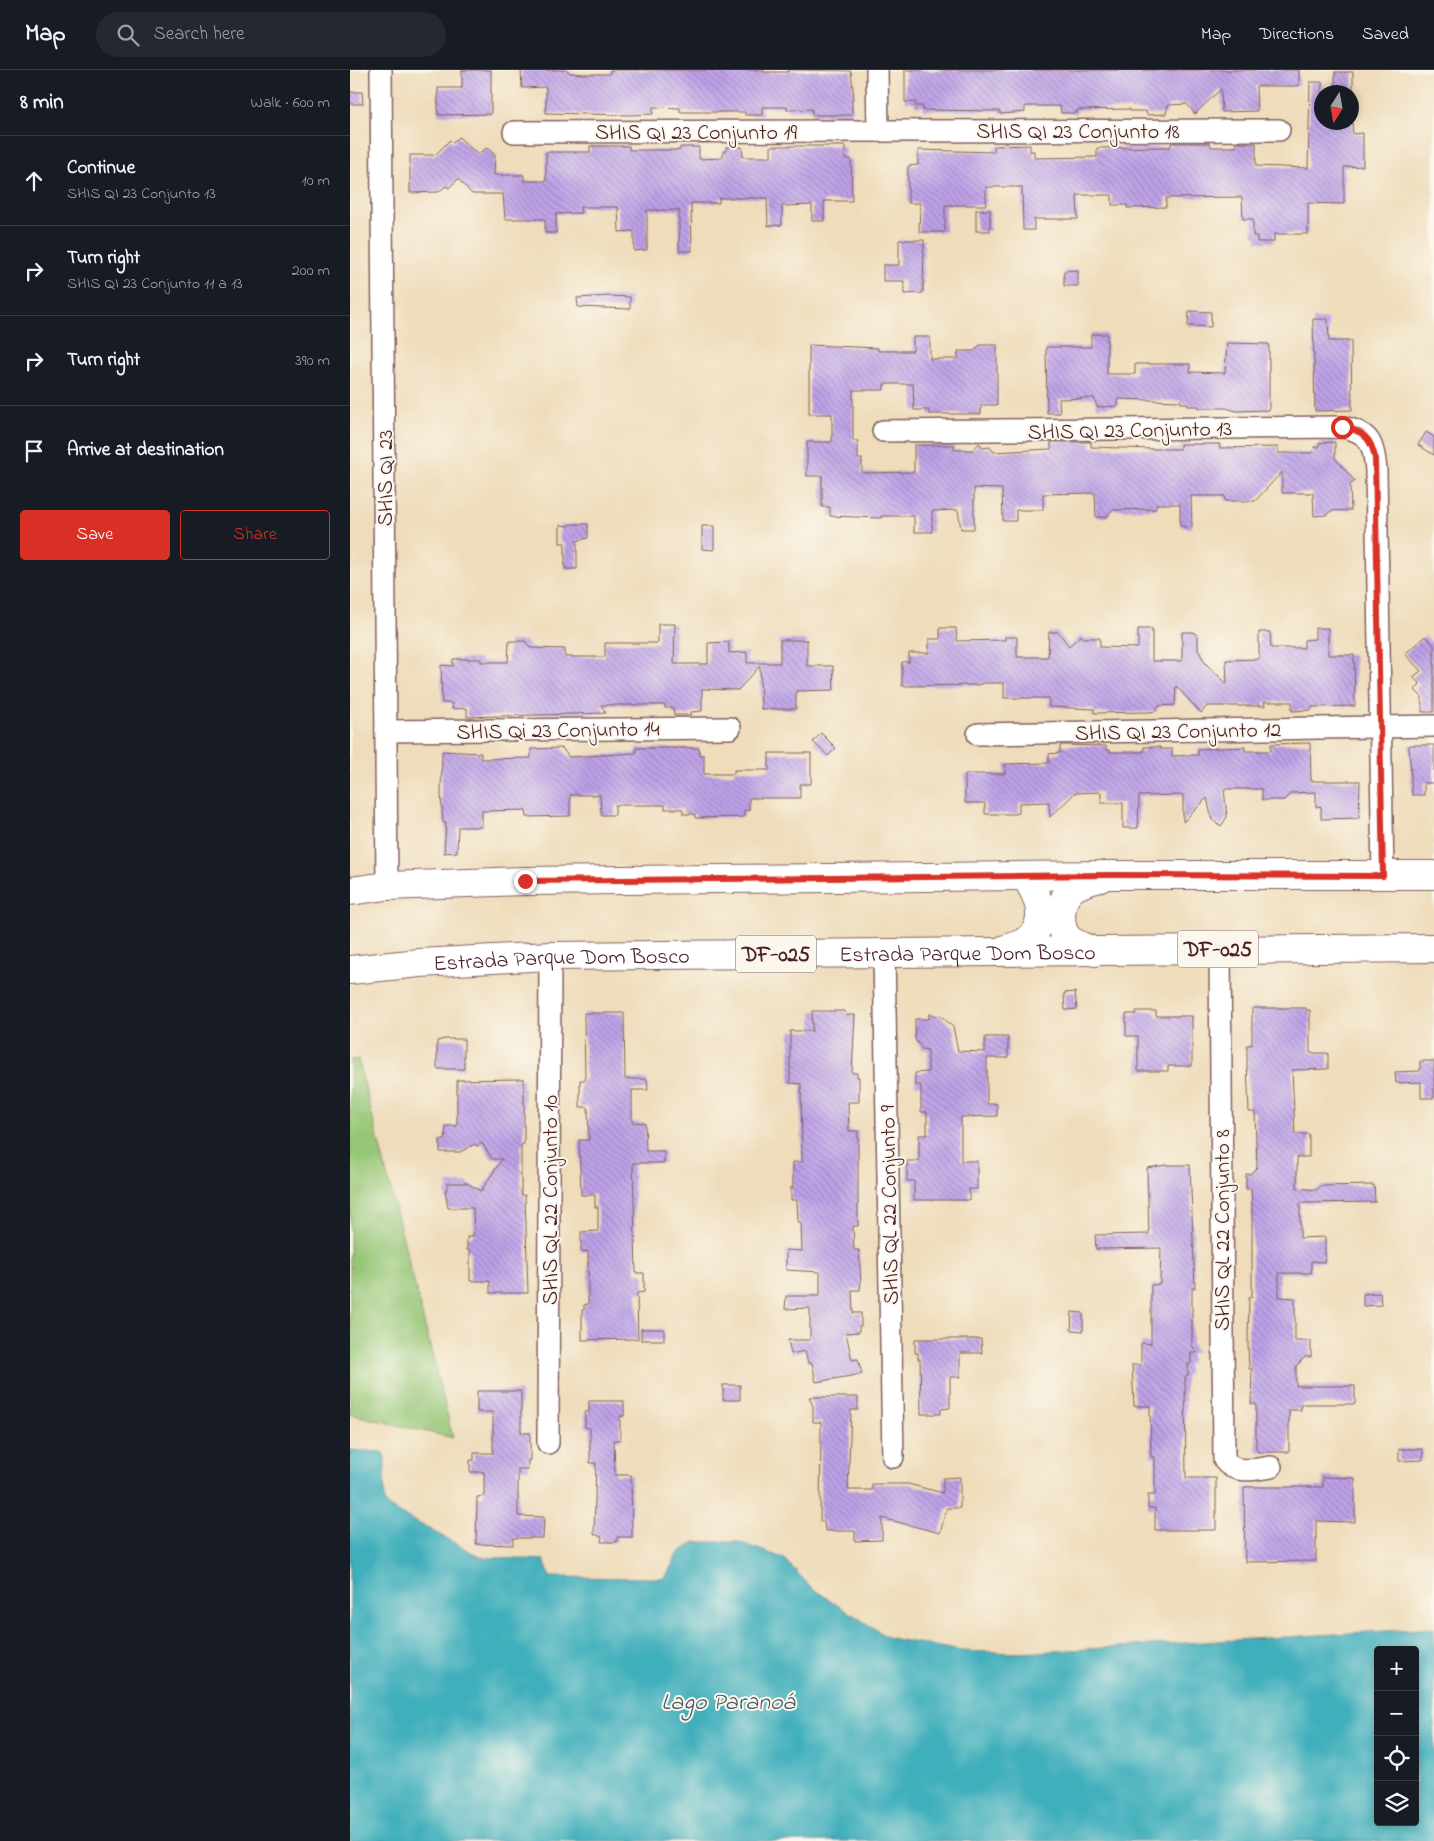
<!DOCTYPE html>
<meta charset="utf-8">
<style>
body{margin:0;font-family:"Indie Flower",sans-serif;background:#242831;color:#f1f3f6}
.controls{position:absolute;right:15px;bottom:15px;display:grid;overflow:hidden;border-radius:5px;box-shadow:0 2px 8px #0003}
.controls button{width:45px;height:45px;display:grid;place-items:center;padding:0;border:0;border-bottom:1px solid #363941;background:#171b24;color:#f1f3f6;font:25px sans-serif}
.compass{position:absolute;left:964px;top:15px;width:45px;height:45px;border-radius:50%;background:#171b24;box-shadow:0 2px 8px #0003;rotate:191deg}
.stop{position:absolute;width:15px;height:15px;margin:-11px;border:4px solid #d93025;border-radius:50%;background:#fff}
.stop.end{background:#d93025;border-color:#fff;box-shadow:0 1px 5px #0008}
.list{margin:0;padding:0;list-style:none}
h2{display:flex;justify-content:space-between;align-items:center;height:65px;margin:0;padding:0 20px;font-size:21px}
h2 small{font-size:16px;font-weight:400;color:#9ea1a6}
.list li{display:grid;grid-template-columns:32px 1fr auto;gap:15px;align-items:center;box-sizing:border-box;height:90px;padding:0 20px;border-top:1px solid #363941}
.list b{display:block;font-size:19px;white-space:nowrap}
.list p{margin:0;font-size:16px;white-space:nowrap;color:#9ea1a6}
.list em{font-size:16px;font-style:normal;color:#9ea1a6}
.actions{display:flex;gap:10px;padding:15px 20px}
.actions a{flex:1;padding:11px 0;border:1px solid #d93025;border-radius:5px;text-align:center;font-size:18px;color:#d93025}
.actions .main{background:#d93025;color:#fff}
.icon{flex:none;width:28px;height:28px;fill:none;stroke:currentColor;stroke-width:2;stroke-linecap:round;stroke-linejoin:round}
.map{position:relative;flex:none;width:1084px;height:1771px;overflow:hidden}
header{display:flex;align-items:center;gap:30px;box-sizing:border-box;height:70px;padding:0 25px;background:#171b24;border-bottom:1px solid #363941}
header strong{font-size:24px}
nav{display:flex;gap:28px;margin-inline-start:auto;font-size:18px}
.search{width:350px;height:45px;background:#242831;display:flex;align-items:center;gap:12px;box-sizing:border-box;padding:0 18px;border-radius:28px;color:#9ea1a6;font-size:19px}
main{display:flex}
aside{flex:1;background:#171b24}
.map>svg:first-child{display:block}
</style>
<header>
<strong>Map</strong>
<div class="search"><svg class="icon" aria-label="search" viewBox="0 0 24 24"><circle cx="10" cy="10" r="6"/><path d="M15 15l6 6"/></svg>Search here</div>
<nav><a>Map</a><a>Directions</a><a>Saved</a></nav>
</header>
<main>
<aside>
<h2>8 min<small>Walk · 600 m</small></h2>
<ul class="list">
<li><svg class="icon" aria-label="ahead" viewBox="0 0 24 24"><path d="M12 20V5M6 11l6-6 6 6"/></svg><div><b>Continue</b><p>SHIS QI 23 Conjunto 13</p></div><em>10 m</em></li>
<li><svg class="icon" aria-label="right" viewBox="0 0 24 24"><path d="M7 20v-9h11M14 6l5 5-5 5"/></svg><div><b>Turn right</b><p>SHIS QI 23 Conjunto 11 a 13</p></div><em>200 m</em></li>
<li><svg class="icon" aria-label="right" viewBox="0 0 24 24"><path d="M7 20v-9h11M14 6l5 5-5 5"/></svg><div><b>Turn right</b></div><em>390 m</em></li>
<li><svg class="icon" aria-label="arrive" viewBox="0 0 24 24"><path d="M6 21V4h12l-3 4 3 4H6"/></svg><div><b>Arrive at destination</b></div></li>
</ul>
<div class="actions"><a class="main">Save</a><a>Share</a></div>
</aside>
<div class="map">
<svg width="1084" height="1771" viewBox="0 0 1084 1771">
<defs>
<pattern id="building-back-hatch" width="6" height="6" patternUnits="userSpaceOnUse" patternTransform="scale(1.25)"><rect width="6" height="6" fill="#bda2e8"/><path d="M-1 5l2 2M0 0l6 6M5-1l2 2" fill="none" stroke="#9c83bc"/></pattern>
</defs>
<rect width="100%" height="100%" fill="#fbf7ec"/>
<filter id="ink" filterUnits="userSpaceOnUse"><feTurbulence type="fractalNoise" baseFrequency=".02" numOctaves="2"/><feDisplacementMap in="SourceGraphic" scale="10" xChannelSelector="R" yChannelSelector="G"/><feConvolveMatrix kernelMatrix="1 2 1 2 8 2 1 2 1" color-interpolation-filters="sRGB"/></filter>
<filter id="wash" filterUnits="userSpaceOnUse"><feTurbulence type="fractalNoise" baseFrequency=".0096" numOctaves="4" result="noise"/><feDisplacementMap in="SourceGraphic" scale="20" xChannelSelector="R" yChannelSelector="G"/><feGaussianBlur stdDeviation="1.12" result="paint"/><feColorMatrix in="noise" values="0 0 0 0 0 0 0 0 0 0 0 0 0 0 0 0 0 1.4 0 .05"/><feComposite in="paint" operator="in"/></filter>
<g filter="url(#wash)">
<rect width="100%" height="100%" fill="#eedcba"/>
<path fill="#96c676" stroke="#707250" d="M8 989 103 1368 0 1344V990Z"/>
<path fill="#40afbc" stroke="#456774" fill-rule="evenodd" d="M0 1380 32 1382 35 1387 34 1431 37 1436 130 1487 194 1490 200 1507 313 1508 317 1505 327 1484 345 1472H388L433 1488 463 1519 539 1568 612 1581 669 1583 1084 1558V1771H0ZM1028 1580H1065V1752H1028Z"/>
<g id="blocks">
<g fill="url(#building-back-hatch)">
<path d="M112 0H141V44L88 45V18H112Z"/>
<path d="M171 0H216L220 3 233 4H260V0H413V2H438V0L501 1 504 28H502V45H462V39L437 40V37H412V45H395V42H330V38L303 37V44L279 45 196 43V17L172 18Z"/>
<path d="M555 0H949V16H906L907 41 872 42 871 19 845 44 837 34 818 35 816 44 797 45 796 41H780V39L727 40V43H711L710 36H675V42L650 44V41L573 40V36H565V32H555Z"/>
<rect x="985" y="2" width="18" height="20"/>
<path d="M960 12H972V52H1002L1003 64 1013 63V96L994 97V134L958 133V164H924V172H907V166H903V149H893L892 127 816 128V137L777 138V135H762V125H727L728 149H684V160H673L672 117H636V135H595V162H569L570 133H558V96L568 95V80L644 82V76L680 75V81H684V88L747 87V78L821 77V73H860L861 77H886V73H906V96L958 98Z"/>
<path d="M0 22H12L13 34H0Z"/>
<path d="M109 67 127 84 137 78 145 85 144 105H174V111H196V82H240V76H279V80H330V77H349V89L373 88V81H376V77H392L393 87H421V76H495V89H501L502 131H474V151H462V135L432 136V155L418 156 417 128H369V133H341L342 181H329V140H297V180L284 181V161L269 162 268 137H230L231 143 206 144V163H195V149H155L153 124H122L108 109 99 118 96 116 88 122 60 123V85H85L100 70 103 73Z"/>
<rect x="626" y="140" width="14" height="21"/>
<path d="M549 170H574L573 223 554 224V211H533V195H549Z"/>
<path d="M728 200V216H714V201Z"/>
<path d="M260 226 280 227V239L228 237 227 228Z"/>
<path d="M839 241 861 242V257L838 256Z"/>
<path d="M963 249H978L979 271H1001L1002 340 965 341Z"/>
<path d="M741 264H757V304H785V294H840V302L875 303 877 273 919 274V340L886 341 876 338H849V336H838L837 333H831V331L768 329V336L747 337 744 328 709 329 710 343H697L696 277H741Z"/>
<path d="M563 267H580V289H608V281H624L630 275H647V335H631V344H579V340H564L563 314H534V320H503V371H508V389H512V403L564 402V375H604V380H623L629 373 633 378 640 377 644 382 701 379V372H741V377L804 379H830V374H870L869 378 928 377V383H963L964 377H969V373L985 372V388L1005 411 1000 415 1001 440 981 441 976 445 964 446 963 423H932V402L905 431H875V426H841L842 458 830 456V434H806V439L762 440 757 447H746L745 423 693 424V440H666V451H653L652 419 624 418V459H611L608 440 582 441V462H564V446H531V448L480 446V437H472V406H457V372H482V344H459V275L528 278V281H563Z"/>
<path d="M1076 362 1084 367V385L1068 375Z"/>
<path d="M220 454H238V468L227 471V499H215V473H210V455L220 456Z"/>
<path d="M352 456H364V480L352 479Z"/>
<path d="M308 554H325L324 594H358V573L379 572V583L397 582V593H430V570H457V596H483L484 620 446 621V639H411L410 596 388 620 352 619V641L341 642V645H324L323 638H315V635H251L256 643 117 647V638L102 639V633H92L91 595 103 596V589H131V592H158L159 571H175L180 578 215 579V587H255V573H308Z"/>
<path d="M590 558H606L607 571 655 570V567H667V587H698L699 562H708L719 576 731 565 733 568H750V577L788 578V559H802V591H832V562H843L848 566V580L856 594 877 614 876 590 909 589V562H920L921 578H954V570L965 569V558H978V585H1004L1005 636 961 637V640L942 641V632H914L915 636H857L851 643 826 616 825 635 809 636 806 641 800 642 744 643V639L699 637V628H654V613H634L627 615 552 616V592H559V583H579V569H590Z"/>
<path d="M1075 566 1084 575V642H1072V627L1065 620 1070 614 1063 607 1071 601 1055 584Z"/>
<path d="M471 663 486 678 478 686 463 672Z"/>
<path d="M960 673 961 711H1010L1009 748 971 749V736L966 737V722L941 723 934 730H912V719H874L877 747 871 756 862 750 857 728 833 752V725L789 726 788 758H773V733H751V722L725 723 700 747 699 732 669 733V743L665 744H635V733H615V704H655V694L699 693V684L710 683V675L756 676V680H760V682H794V677H810V679H822V686L848 685V679L895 677V681H921V674Z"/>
<path d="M1059 675H1084V713H1074V725H1062Z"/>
<path d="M212 678 219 687 286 683V678H349L350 685H354V704H384V700H419V683H461V714H450V728H399V741L394 740V747L345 748V744H333V739H315V735H265V745H251L250 725H220V746L177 747 176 740 132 741V757H108L107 782 94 783 96 753H93L91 724 92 681 131 683V689L181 688V679Z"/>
<path d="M725 922 727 939 715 940 714 923Z"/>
<path d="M902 938H956V940H960V983H978V999L942 1000 945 1064H959V1087H947V1118L967 1120 970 1116 1024 1115 1025 1132 950 1133V1168L975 1167V1188L974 1192 961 1191V1203H929V1227L945 1228V1271H961V1287H955L946 1296V1316H1005V1334H951V1340H939V1382H908L906 1379V1334H901L902 1299H899L898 1272 899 1227H902V1132L901 1119H896V1104H900L907 1097 905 1042H899L897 995V975H902Z"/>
<path d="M462 941H495L496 945H505L502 1003H507V1007H509V1032H498L499 1061H508V1156H503L504 1180H509L511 1212 510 1220H502L503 1243H511V1256H509V1262L496 1263 502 1290 508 1289 512 1304 466 1312 462 1293H458L455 1281 441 1284 438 1270H460V1238L435 1239 436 1226H470V1202L436 1200V1180L452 1181 451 1152H448L447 1130H441V1117L443 1118V1092H452L451 1014 440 1013V961H462Z"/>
<path d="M786 941H806V946H842V996H818V1001H788V966H776V944H786Z"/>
<path d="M234 943H274L275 1009H297L298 1020H282V1052L295 1053 296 1081H314V1093H283L286 1203H294V1222L287 1223 288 1269 232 1270V1240H234V1235L238 1234V1181L231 1182V1162L248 1161V1137H245V1125H231L229 1070H239L238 1037H230V1010H235Z"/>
<path d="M579 944 592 947 603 957 608 981 635 982V967H658V988H637V1034H647V1046L611 1047V1091H627V1119H619V1130H564V1111H557V1091H569V1065H577V1042H571V1015H565V1003L578 1002V980L572 979 565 969V949H579Z"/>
<path d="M95 969H114V999H87V971Z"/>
<path d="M1070 991H1084V1028H1071V1012L1046 1013 1045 1002 1070 1001Z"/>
<path d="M174 1009V1074L171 1075V1125H175L178 1223H140V1211H120V1180H117V1167H122L124 1163 123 1138H98L95 1120H97V1113H117L131 1121 152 1089H142L132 1073 127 1076 125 1074 110 1082H90V1070H95L96 1056H107V1010Z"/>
<path d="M816 1095H840L845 1218H842V1275L847 1283H841V1294H838V1305H836L835 1309 836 1408H866V1460H805V1438H798V1425H805V1387H801L800 1336H784L782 1295H791V1273L801 1274V1215L810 1214 811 1178 746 1179 745 1165 799 1164 797 1098Z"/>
<path d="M1030 1223 1031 1235 1013 1236V1224Z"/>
<path d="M722 1242 733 1243V1261L721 1260Z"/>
<rect x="291" y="1259" width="23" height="11"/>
<path d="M565 1269H631L632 1283H610V1307H600V1338L591 1339V1344H571L570 1289H568V1283H565Z"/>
<rect x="373" y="1315" width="17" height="15"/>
<path d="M127 1321H171V1363H180V1390H178V1399H168V1446L194 1447 193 1468H163V1475L126 1474 127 1427 134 1426V1402H120V1390H124V1383H143V1342H127Z"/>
<path d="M459 1327H508V1340H501L498 1420H522V1414H558L593 1423V1408L610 1407V1438H597L590 1463 532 1448V1470L505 1471V1461H475L474 1451 470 1452 471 1352H463V1336Z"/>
<path d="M239 1331H274V1346H270V1370H264L265 1405H281L282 1467H267V1472H251L252 1467 244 1464 246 1393H240V1358L235 1357V1342H239Z"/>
<path d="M1049 1379H1073V1390L1049 1391Z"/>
<path d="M973 1407 1005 1408V1452L966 1451V1491L895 1492 894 1417H973Z"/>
</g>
</g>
</g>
<g filter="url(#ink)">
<use href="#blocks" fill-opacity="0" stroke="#83615d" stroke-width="1"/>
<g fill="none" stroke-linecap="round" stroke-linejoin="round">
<g stroke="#83615d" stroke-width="24">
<g id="minor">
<path d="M31 0 37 816"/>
<path d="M527 0 528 61"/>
<path d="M164 62 929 60"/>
<path d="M533 361 992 357C1020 362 1024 374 1026 401L1033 806"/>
<path d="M36 661 380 658"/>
<path d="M628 664 1084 656"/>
<path d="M870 879 874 1390C885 1405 905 1399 921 1397"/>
<path d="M534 882 543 1387"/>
<path d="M198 1373 200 886"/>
</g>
</g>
<g stroke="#83615d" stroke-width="30">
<g id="major">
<path d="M0 821 37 816 175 811 761 805H1084"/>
<path d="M653 880C661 877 672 875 678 870 700 851 688 825 675 806"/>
<path d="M745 882C737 878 727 875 720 870 708 860 709 835 718 823 725 814 739 811 750 808"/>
<path id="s1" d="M0 900 70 893 200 886 1084 878"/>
</g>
</g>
<use href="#minor" stroke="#fff" stroke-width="21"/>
<use href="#major" stroke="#fff" stroke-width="28"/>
</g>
</g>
<g fill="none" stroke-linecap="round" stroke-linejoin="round" filter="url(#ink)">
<path stroke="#d93025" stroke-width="6" d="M175 811 761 805 1033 806 1025 389C1022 368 1012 360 992 357"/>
</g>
<g text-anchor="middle" stroke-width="4" stroke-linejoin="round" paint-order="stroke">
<g fill="#fbf7ec" stroke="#7f6065" stroke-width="1">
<rect x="828" y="860.5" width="80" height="37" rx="4"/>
<rect x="386" y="865.5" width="80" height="37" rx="4"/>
</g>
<g font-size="21" font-weight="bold" fill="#4a1f2b">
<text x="868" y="886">DF-025</text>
<text x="426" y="891">DF-025</text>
</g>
<g font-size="22" fill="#4a1f2b" stroke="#fbf7ec">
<text x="728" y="68">SHIS QI 23 Conjunto 18</text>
<text x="346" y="69">SHIS QI 23 Conjunto 19</text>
<text transform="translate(780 359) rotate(-1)" y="8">SHIS QI 23 Conjunto 13</text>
<text transform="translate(34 408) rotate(-90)" y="8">SHIS QI 23</text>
<text transform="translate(208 659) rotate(-1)" y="8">SHIS Qi 23 Conjunto 14</text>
<text transform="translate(828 660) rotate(-1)" y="8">SHIS QI 23 Conjunto 12</text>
<text dy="8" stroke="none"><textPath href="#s1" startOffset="618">Estrada Parque Dom Bosco</textPath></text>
<text dy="8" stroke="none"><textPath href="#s1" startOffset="212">Estrada Parque Dom Bosco</textPath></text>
<text transform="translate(199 1130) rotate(-90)" y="8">SHIS QL 22 Conjunto 10</text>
<text transform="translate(538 1135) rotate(-91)" y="8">SHIS QL 22 Conjunto 9</text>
<text transform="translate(871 1160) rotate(-90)" y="8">SHIS QL 22 Conjunto 8</text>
</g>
<g font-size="24" font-style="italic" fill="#465965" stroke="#fbf7ec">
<text x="378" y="1639">Lago Paranoá</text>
</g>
</g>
</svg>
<div class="controls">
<button>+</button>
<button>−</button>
<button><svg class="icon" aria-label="locate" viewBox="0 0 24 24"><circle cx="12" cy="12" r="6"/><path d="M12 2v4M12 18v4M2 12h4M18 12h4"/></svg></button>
<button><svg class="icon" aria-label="layers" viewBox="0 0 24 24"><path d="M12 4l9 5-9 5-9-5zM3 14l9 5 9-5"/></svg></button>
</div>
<svg class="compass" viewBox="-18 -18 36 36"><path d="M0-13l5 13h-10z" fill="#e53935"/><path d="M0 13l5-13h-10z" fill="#9ea1a6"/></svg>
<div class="stop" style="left:992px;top:357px"></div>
<div class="stop end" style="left:175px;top:811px"></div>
</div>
</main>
